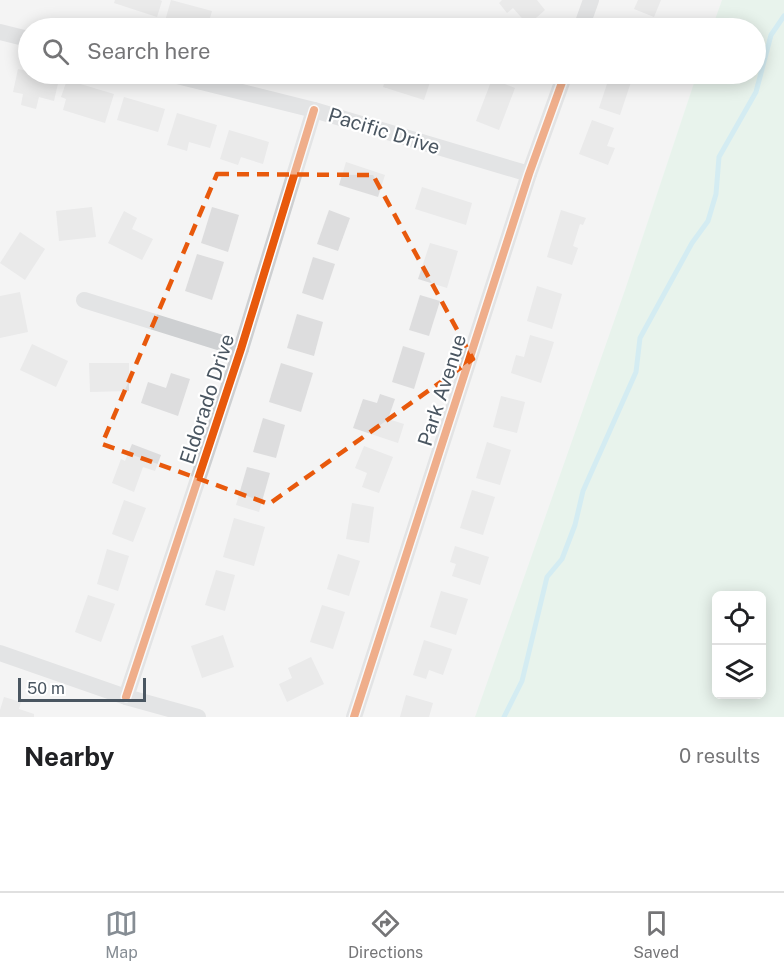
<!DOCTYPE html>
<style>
body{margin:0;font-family:"Public Sans",sans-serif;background:#f2f2f2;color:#202124}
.controls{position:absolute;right:18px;bottom:18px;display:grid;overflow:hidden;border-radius:9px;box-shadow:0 3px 15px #0003}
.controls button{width:54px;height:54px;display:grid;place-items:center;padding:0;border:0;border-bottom:2px solid #e0e0e0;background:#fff;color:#202124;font:30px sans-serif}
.scale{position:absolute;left:18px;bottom:15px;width:128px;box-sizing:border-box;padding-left:6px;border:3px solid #4a5661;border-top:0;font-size:16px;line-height:21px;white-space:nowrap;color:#4a5661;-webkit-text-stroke:4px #fff;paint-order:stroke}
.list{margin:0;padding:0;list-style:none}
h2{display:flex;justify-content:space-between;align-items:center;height:78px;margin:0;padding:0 24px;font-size:26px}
h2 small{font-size:20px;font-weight:400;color:#757577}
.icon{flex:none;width:33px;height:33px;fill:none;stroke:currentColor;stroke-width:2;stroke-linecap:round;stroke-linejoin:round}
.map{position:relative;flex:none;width:784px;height:717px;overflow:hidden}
.search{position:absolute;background:#fff;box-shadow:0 3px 15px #0003;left:18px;right:18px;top:18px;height:66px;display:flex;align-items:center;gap:15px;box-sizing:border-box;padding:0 21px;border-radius:33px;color:#757577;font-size:22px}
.sheet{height:174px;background:#fff}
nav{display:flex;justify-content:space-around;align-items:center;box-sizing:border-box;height:84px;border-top:2px solid #e0e0e0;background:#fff;font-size:16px;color:#757577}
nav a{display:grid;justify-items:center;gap:3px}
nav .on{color:#868d94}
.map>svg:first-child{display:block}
</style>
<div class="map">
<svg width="784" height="717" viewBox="0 0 784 717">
<rect width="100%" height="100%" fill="#f4f4f4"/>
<path fill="#d9f2e3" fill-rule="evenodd" d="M722 0H784V717H475L625 290 697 74H756V28H712ZM716 596H762V694H716Z"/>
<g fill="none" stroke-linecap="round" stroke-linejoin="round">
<path stroke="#aee2f0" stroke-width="5" d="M504 717 522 681 547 577 562 559 575 525 583 491 636 372 640 338 692 243 708 221 716 194 719 157 756 92 771 35 784 16"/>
</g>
<g fill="#ddddde">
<path d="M115 0H160L162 1 157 17 114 3Z"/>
<path d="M171 0 212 11 207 28H190L165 21Z"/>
<path d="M502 0H537L545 10 528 25 513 8 507 13 499 3Z"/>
<path d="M638 0H661L654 17 634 9Z"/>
<path d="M227 18 259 28H223Z"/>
<path d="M18 69 28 71V74H37L59 79 54 101 39 97 36 109 21 105 23 94 13 92Z"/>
<path d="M335 74H372L369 84Z"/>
<path d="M387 74H414L431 79 424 100 383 87Z"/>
<path d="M610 75 631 82 620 115 599 108Z"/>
<path d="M492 79 515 88 499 130 476 121Z"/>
<path d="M67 80 114 94 105 123 63 110 66 99 61 97Z"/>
<path d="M124 97 165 109 158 132 117 120Z"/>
<path d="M177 113 217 125 210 148 189 142 187 151 167 145Z"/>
<path d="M592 120 614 128 607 146 615 148 608 165 579 154Z"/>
<path d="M229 130 269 142 263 164 241 157 238 165 220 159Z"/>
<path d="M346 162 385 175 378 197 339 185Z"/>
<path d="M422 187 472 203 466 225 415 209Z"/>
<path d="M92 207 96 237 59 241 56 211Z"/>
<path d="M212 207 239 215 228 252 201 243Z"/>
<path d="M329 210 350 218 338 251 317 244Z"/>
<path d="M561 210 586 218 583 225 580 224 573 246 578 248 572 265 547 257Z"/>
<path d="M124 211 137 218 132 229 153 239 142 260 108 243Z"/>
<path d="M20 232 45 249 25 280 0 263Z"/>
<path d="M430 243 458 251 447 288 418 279Z"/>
<path d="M197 254 224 262 212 300 185 291Z"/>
<path d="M313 257 335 264 323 300 302 293Z"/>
<path d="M537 286 562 294 552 329 527 321Z"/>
<path d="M20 292 28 332 0 338V296Z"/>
<path d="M420 295 440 301 429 336 409 330Z"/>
<path d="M297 314 323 322 314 356 287 348Z"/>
<path d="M530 335 554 342 541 383 511 373 516 355 524 357Z"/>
<path d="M32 344 68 361 56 387 20 370Z"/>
<path d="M403 346 425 353 414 389 392 382Z"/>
<path d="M89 363H129V391L90 392Z"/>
<path d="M281 363 313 373 301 412 269 402Z"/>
<path d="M171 373 190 379 178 416 141 403 148 382 166 388Z"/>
<path d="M380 394 395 399 388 419 404 424 398 443 353 428 363 399 377 403Z"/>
<path d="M501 396 525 402 517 433 493 427Z"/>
<path d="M263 418 285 425 276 458 253 452Z"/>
<path d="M487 442 511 450 500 485 476 478Z"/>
<path d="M132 444 161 455 155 471 143 467 134 492 112 483 121 459 125 461Z"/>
<path d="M364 446 393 457 379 493 362 487 367 473 355 468Z"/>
<path d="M247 467 270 473 259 512 236 505Z"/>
<path d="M472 490 495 497 483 535 460 528Z"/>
<path d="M124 500 146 508 133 542 112 534Z"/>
<path d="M352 503 374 507 369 543 346 539Z"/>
<path d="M234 518 265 527 254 566 223 557Z"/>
<path d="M455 546 489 557 480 585 452 576 456 564 450 562Z"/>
<path d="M107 549 129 556 118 591 97 584Z"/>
<path d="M338 554 360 561 349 596 327 589Z"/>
<path d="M216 570 235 575 225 611 205 605Z"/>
<path d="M441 591 468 599 456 635 430 627Z"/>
<path d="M88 595 115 604 101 642 75 632Z"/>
<path d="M322 605 345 612 333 649 310 642Z"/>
<path d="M223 635 234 667 202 678 191 646Z"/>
<path d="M424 640 452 649 443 675 429 670 426 679 413 675Z"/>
<path d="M311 657 324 684 287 702 279 684 292 678 288 668Z"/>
<path d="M406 695 433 703 429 717H400Z"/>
<path d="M4 697 21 702 19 709 34 714V717H0V710Z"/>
</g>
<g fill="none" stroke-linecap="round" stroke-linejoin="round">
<g stroke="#ced0d2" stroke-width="16">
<path d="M581 28 591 0"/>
<path d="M0 32 28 39"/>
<path d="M169 74 314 110 529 174"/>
<path d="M84 300 241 349"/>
<path d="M0 653 126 697 198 717"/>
<path d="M126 697 241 349 314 110"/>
<path d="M354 717 529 174 565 74"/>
</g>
<g stroke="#fff" stroke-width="11">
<g id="cycleway">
<path d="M126 697 241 349 314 110"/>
<path d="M354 717 529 174 565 74"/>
</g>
</g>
<use href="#cycleway" stroke="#e8590c" stroke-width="8"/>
</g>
<path d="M0 0H784V717H0ZM217 174 373 175 473 359 269 504 102 444Z" fill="#f4f4f4" fill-opacity=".55" fill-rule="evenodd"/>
<path fill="none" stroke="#e8590c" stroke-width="4.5" stroke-dasharray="12 8" stroke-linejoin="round" d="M217 174 373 175 473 359 269 504 102 444Z"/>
<g text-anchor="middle" stroke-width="4.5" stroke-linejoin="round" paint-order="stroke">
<g font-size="20" fill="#4a5661" stroke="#fff">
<text transform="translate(384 131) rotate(17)" y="7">Pacific Drive</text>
<text transform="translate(442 390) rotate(-72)" y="7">Park Avenue</text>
<text transform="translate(207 399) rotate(-72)" y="7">Eldorado Drive</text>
</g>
</g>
</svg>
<div class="controls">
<button><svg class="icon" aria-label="locate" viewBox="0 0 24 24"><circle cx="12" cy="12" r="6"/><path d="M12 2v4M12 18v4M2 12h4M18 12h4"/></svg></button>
<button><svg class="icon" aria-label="layers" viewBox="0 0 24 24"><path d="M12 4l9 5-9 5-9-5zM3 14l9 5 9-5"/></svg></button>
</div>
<div class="scale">50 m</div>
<div class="search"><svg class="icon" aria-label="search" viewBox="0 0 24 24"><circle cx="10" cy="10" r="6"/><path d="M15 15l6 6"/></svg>Search here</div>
</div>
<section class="sheet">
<h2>Nearby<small>0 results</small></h2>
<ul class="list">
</ul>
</section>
<nav>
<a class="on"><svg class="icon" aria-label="map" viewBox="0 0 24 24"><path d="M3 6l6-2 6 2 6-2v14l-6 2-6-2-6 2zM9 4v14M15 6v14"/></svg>Map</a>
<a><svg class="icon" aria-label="directions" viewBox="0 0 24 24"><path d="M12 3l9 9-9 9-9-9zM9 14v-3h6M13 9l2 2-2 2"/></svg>Directions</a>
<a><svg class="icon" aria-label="saved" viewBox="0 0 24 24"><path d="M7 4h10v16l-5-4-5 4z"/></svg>Saved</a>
</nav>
